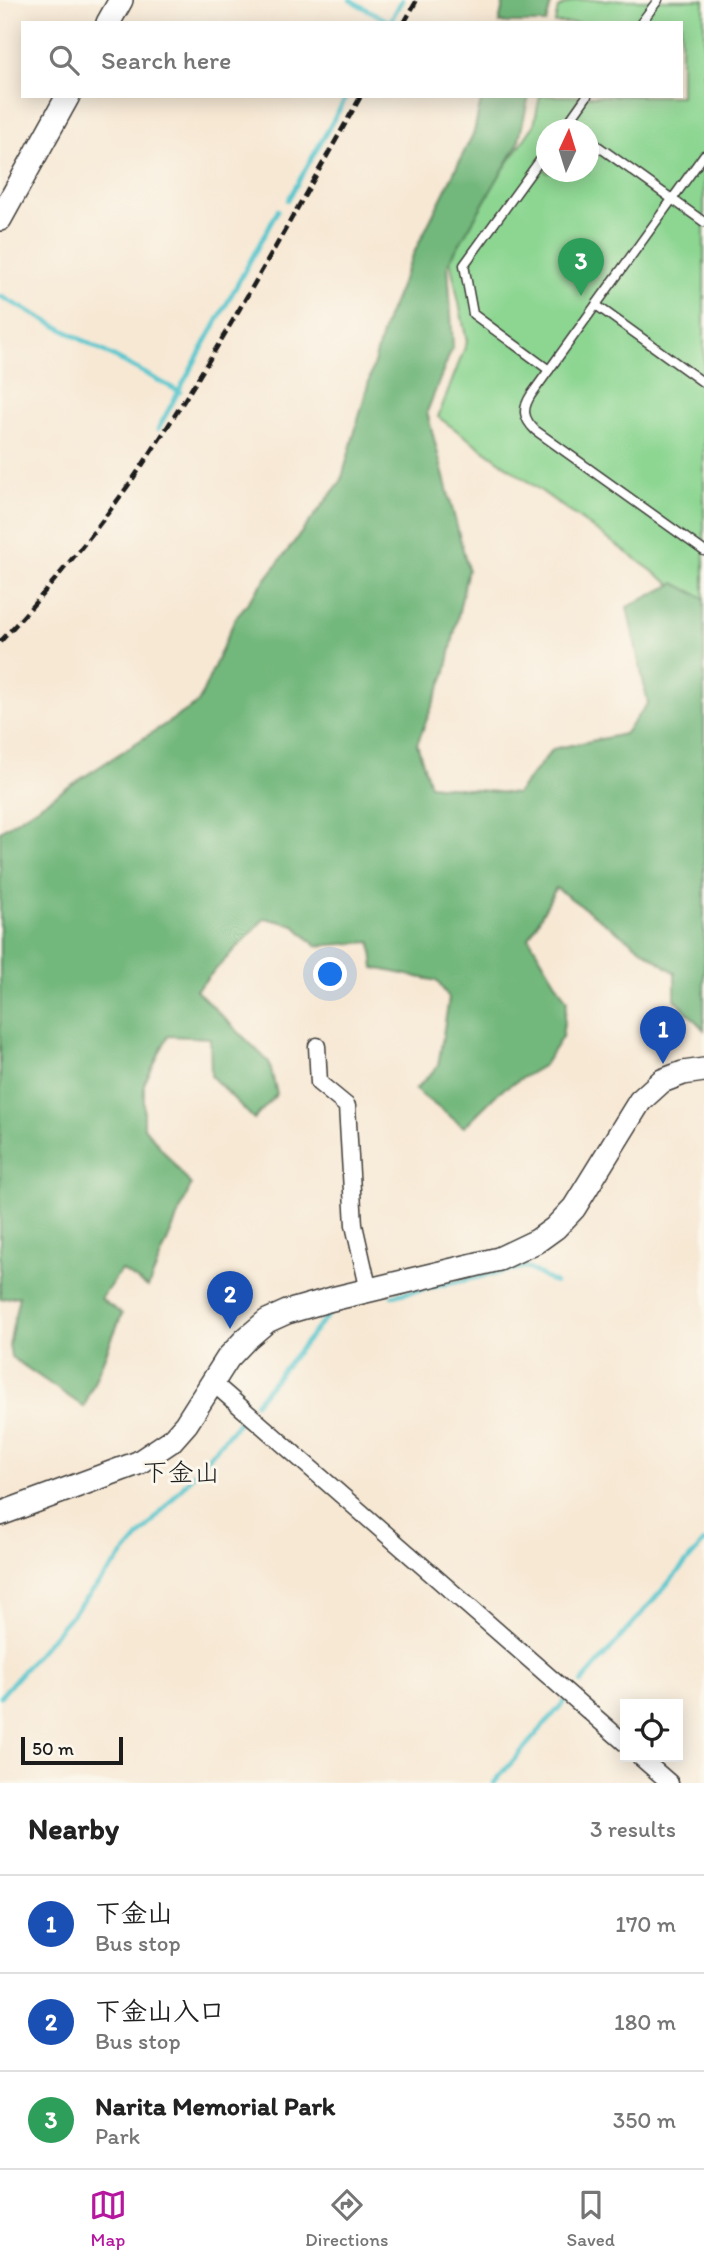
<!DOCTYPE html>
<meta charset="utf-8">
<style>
body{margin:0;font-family:Itim,"Klee One",sans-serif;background:#f6f6f6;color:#222}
.controls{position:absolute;right:21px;bottom:21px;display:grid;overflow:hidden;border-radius:0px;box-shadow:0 4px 18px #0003}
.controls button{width:63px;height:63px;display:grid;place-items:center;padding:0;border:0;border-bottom:2px solid #e0e0e0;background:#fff;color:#222;font:35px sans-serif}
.compass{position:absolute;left:536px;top:119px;width:63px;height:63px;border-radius:50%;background:#fff;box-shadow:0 4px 18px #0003;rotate:4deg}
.scale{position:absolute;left:21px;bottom:18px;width:102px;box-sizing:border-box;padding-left:7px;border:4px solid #1c1c1c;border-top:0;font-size:19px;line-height:24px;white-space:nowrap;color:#1c1c1c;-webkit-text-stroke:5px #fbf7ec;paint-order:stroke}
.you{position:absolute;left:331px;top:975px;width:24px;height:24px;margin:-18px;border:5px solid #fff;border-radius:50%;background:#1a73e8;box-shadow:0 0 0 10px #1a73e833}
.badge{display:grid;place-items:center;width:46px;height:46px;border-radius:50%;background:#b5179e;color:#fff;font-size:23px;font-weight:700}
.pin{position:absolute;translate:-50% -58px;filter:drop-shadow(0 2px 4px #0008)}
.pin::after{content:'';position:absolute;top:37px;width:24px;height:21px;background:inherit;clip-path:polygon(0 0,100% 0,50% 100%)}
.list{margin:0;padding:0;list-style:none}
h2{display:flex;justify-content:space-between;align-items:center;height:91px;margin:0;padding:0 28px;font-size:30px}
h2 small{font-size:23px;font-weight:400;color:#767676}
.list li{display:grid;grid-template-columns:46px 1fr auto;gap:21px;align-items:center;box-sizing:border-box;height:98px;padding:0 28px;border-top:2px solid #e0e0e0}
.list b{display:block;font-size:26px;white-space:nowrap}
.list p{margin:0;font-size:23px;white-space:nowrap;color:#767676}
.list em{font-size:23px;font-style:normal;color:#767676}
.icon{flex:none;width:38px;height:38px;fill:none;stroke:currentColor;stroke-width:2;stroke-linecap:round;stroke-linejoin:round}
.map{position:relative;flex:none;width:704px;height:1783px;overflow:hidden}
.search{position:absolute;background:#fff;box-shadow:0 4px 18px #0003;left:21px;right:21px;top:21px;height:77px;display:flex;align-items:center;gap:18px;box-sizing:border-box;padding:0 24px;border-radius:0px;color:#767676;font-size:26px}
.sheet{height:385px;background:#fff}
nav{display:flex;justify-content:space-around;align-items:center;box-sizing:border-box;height:98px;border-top:2px solid #e0e0e0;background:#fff;font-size:19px;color:#767676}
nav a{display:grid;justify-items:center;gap:4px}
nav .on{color:#b5179e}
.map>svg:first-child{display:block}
</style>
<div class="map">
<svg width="704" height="1783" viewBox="0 0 704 1783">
<rect width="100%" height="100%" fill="#fbf7ec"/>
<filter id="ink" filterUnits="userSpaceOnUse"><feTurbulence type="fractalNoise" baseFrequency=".0143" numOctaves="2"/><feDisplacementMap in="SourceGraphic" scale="14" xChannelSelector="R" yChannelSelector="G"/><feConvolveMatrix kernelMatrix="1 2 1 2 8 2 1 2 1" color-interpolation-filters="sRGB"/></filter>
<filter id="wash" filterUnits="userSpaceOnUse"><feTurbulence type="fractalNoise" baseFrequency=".00686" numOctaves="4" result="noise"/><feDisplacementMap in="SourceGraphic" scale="28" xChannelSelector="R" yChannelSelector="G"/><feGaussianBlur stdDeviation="1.57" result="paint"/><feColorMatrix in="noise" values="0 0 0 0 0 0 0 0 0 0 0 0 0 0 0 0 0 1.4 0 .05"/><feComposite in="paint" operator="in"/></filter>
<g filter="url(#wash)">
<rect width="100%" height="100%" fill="#f7e8d4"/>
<path fill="#8dd692" stroke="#547957" stroke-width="2" fill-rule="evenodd" d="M575 0H704V608L438 417 467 342 448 250 534 125 540 96H681V23H555L558 8ZM546 130H588V172H546Z"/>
<g fill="#72b77c" stroke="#476a4c" stroke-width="2">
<path d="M504 0H552L546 23H499Z"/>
<path d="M482 96H529L518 144 448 264 453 346 427 412 468 569 446 672 417 744 430 785 516 794 553 749 624 734 648 703 627 607 675 583 704 598V1030L675 999V973L556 888 529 938 567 1001 562 1037 544 1065 500 1091 464 1127 415 1090 438 1066 449 998 437 981 374 968 371 942 316 946 294 925 265 918 196 990 269 1062 277 1094 254 1119 211 1076 210 1038 168 1036 144 1084V1127L191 1185 148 1287 121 1270 101 1299 122 1314 84 1407 11 1357 9 1345 19 1296 0 1299V831L198 703 235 619 341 481 386 320 413 255 474 132Z"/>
</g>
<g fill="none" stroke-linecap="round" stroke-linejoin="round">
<g stroke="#59c6ce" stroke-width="4.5">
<path d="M350 0 390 22"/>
<path d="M390 22 402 0"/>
<path d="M288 200 347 96"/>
<path d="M0 296 180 392"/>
<path d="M158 429 278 210"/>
<path d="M392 1296 526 1267 555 1283"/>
<path d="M255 1403 333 1309H335"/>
<path d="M581 1683 704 1542"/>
<path d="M0 1697 239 1422"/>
<path d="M494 1783 564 1702"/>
</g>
</g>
</g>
<g filter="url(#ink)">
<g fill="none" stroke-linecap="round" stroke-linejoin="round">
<g stroke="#3d3b38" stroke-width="11">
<g id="lane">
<path d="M641 23 658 0"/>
<path d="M563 130 587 96"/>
<path d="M588 139 704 222"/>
<path d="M546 152 464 265 473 314 549 370"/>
<path d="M704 155 531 395C522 409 523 418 535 430L704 551"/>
<path d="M596 305 704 383"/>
</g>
</g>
<g stroke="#3d3b38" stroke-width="19">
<g id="street">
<path d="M317 1046 319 1083 347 1106 354 1225 369 1291"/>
<path d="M211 1384 220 1389 625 1743"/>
<path d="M640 1757 670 1783"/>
</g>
</g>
<g stroke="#3d3b38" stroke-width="26">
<g id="secondary">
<path d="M108 23 121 0"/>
<path d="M0 219 68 96"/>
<path d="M0 1514 138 1463 171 1441 186 1424 228 1358 246 1339 267 1321 287 1312 332 1299 499 1259 537 1241 555 1228 574 1208 640 1101 662 1081 683 1073 704 1070"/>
</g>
</g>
<use href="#lane" stroke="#fff" stroke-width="8"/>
<use href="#street" stroke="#fff" stroke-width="16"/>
<use href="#secondary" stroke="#fff" stroke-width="23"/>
<g stroke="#1c1c1c" stroke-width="4.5" stroke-dasharray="10 5" stroke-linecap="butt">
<path d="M404 23 417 0"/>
<path d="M0 642C54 583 107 519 151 452 227 337 293 215 361 96"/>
</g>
</g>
</g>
<g text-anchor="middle" stroke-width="6" stroke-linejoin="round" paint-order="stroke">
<g font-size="26" fill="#1c1c1c" stroke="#fbf7ec">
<text x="181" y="1481">下金山</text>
</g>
</g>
</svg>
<div class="controls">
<button><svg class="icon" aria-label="locate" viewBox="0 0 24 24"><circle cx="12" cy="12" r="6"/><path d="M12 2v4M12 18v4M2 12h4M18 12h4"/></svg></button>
</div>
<svg class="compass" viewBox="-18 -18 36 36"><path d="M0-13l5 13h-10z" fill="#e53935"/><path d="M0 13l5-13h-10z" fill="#767676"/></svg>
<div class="scale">50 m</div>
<div class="you"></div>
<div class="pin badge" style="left:663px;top:1064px;background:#1a4fb4">1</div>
<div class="pin badge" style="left:230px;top:1329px;background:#1a4fb4">2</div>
<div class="pin badge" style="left:581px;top:296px;background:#2e9e5b">3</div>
<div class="search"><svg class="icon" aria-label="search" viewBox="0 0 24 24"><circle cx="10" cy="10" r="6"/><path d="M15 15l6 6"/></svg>Search here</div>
</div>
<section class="sheet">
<h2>Nearby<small>3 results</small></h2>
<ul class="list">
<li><span class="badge" style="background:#1a4fb4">1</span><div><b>下金山</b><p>Bus stop</p></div><em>170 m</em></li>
<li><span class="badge" style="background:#1a4fb4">2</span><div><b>下金山入口</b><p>Bus stop</p></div><em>180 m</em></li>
<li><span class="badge" style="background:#2e9e5b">3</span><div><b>Narita Memorial Park</b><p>Park</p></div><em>350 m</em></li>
</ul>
</section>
<nav>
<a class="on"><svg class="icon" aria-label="map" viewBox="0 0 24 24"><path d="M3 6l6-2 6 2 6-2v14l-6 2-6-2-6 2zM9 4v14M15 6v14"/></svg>Map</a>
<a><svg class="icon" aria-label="directions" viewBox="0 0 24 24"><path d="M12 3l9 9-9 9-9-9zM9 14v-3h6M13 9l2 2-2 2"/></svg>Directions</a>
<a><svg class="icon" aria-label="saved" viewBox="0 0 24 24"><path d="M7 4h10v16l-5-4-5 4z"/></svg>Saved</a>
</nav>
